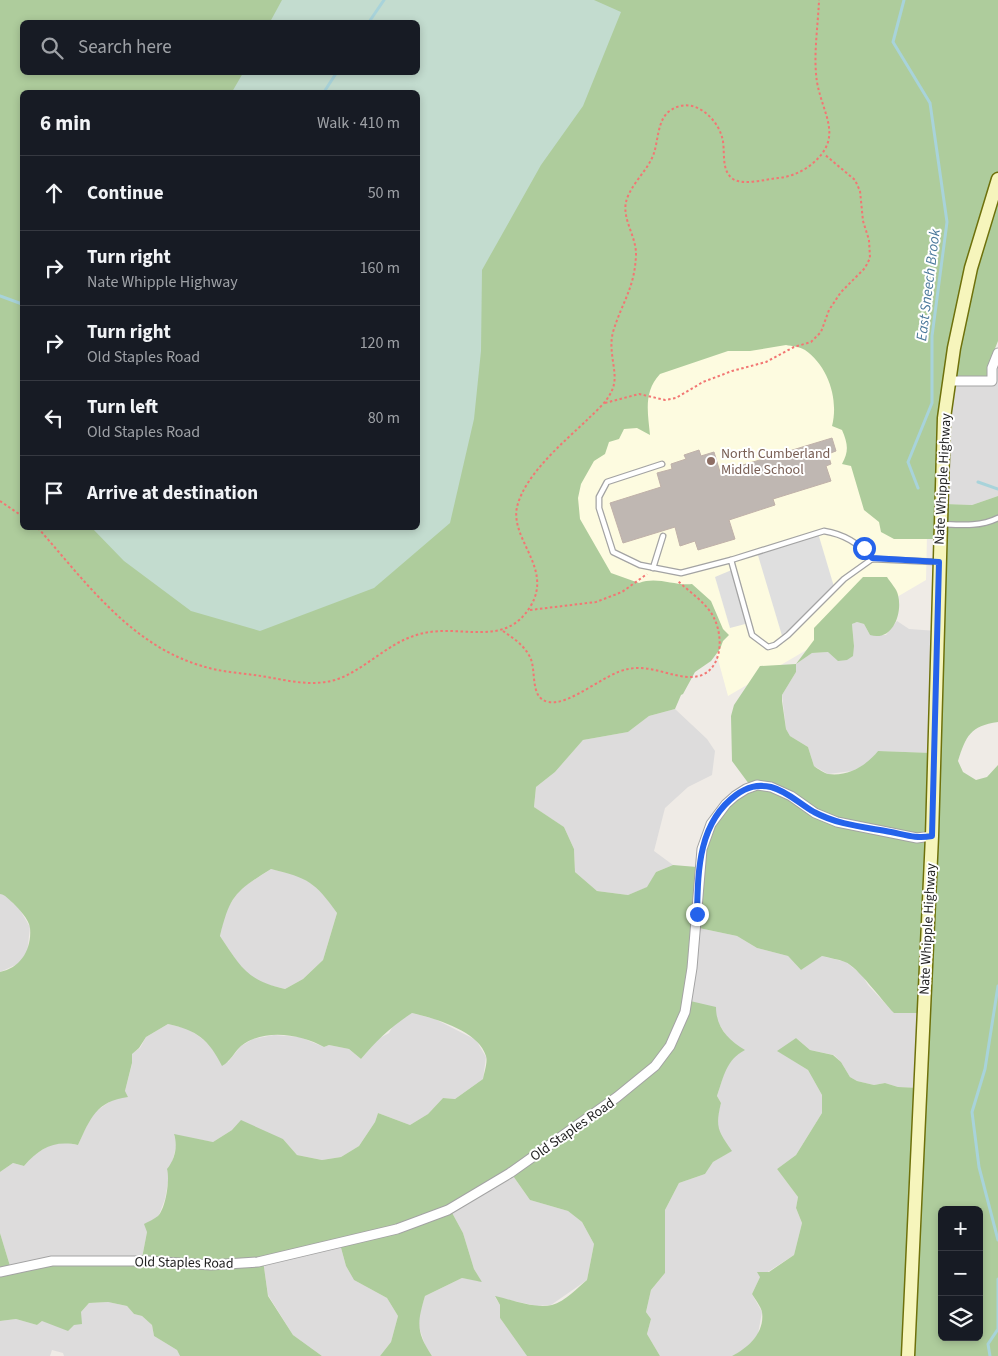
<!DOCTYPE html>
<meta charset="utf-8">
<style>
body{margin:0;font-family:"Source Sans 3",sans-serif;background:#242831;color:#f1f3f6}
.controls{position:absolute;right:15px;bottom:15px;display:grid;overflow:hidden;border-radius:8px;box-shadow:0 2px 8px #0003}
.controls button{width:45px;height:45px;display:grid;place-items:center;padding:0;border:0;border-bottom:1px solid #363941;background:#171b24;color:#f1f3f6;font:25px sans-serif}
.stop{position:absolute;width:15px;height:15px;margin:-11px;border:4px solid #2563eb;border-radius:50%;background:#fff}
.stop.end{background:#2563eb;border-color:#fff;box-shadow:0 1px 5px #0008}
.list{margin:0;padding:0;list-style:none}
h2{display:flex;justify-content:space-between;align-items:center;height:65px;margin:0;padding:0 20px;font-size:21px}
h2 small{font-size:16px;font-weight:400;color:#9ea1a6}
.list li{display:grid;grid-template-columns:32px 1fr auto;gap:15px;align-items:center;box-sizing:border-box;height:75px;padding:0 20px;border-top:1px solid #363941}
.list b{display:block;font-size:19px;white-space:nowrap}
.list p{margin:0;font-size:16px;white-space:nowrap;color:#9ea1a6}
.list em{font-size:16px;font-style:normal;color:#9ea1a6}
.icon{flex:none;width:28px;height:28px;fill:none;stroke:currentColor;stroke-width:2;stroke-linecap:round;stroke-linejoin:round}
.map{position:relative;flex:none;width:998px;height:1356px;overflow:hidden}
.search{position:absolute;background:#171b24;box-shadow:0 2px 8px #0003;left:20px;top:20px;width:400px;height:55px;display:flex;align-items:center;gap:12px;box-sizing:border-box;padding:0 18px;border-radius:8px;color:#9ea1a6;font-size:19px}
.panel{position:absolute;background:#171b24;box-shadow:0 2px 8px #0003;left:20px;top:90px;width:400px;height:440px;border-radius:8px}
.map>svg:first-child{display:block}
</style>
<div class="map">
<svg width="998" height="1356" viewBox="0 0 998 1356">
<rect width="100%" height="100%" fill="#efebe6"/>
<g fill="#dddcdc">
<path d="M992 366 998 368V496L972 505 945 504 953 385Z"/>
<path d="M897 621 909 629 937 631 932 753 878 751 868 763 852 771 828 774 814 766 808 747 790 736 786 729 782 695 796 672V664L812 653 828 652 854 645 852 624 857 622 864 624 870 635H886Z"/>
<path d="M675 709 707 739 715 751 712 775 688 787 665 808 654 851 673 865 656 872 648 887 628 895 597 891 575 872 574 849 564 827 534 807 536 787 555 772 583 740 628 732 649 716Z"/>
<path d="M271 869 300 876 321 890 337 913 323 960 303 979 285 989 264 984 244 972 220 936 225 912 240 889Z"/>
<path d="M0 894 5 895 20 910 30 927 27 954 20 963 0 972Z"/>
<path d="M699 928 737 936 757 948 788 956 801 970 822 956 846 962 862 975 868 985 894 1013H923L920 1088 898 1087 885 1083 874 1085 857 1081 850 1077 841 1062 834 1055 810 1050 796 1038 778 1051 808 1070 822 1095V1113L796 1155 777 1169 798 1197 796 1208 802 1223 794 1255 760 1277 752 1294 762 1312 758 1334 746 1349 732 1356H660L647 1334 651 1319 646 1312 651 1290 665 1273V1210L679 1183 705 1174 713 1162 731 1151 719 1132 716 1122 721 1103 717 1096 726 1067 733 1056 729 1040 716 1019 686 1000Z"/>
<path d="M412 1013 435 1019 476 1040 486 1057 483 1079 455 1099 443 1098 428 1114 410 1125 378 1113 375 1122 359 1146 341 1157 322 1160 297 1155 283 1139 232 1130 213 1142 174 1135 177 1143 172 1163 168 1169 169 1177 165 1199 159 1215 147 1232 142 1258 10 1266 0 1233V1172L13 1163 24 1166 34 1155 50 1145 62 1142 78 1145 92 1114 125 1091 132 1064 131 1054 140 1048 146 1037 168 1024 189 1029 212 1046 228 1062 241 1046 253 1039 274 1035 300 1037 324 1047 329 1045 349 1049 361 1059 378 1039 389 1033 394 1024Z"/>
<path d="M511 1173 530 1200 568 1211 582 1222 594 1244 587 1280 551 1305 537 1306 495 1297 500 1305V1318L527 1356H432L425 1345 417 1321 425 1296 462 1278 481 1281 474 1269 463 1233 450 1209Z"/>
<path d="M340 1244 346 1266 354 1280 387 1298 398 1316 391 1342 380 1356H322L293 1335 268 1295 263 1260Z"/>
<path d="M108 1302 127 1306 134 1314 142 1316 152 1325 154 1336 177 1350 180 1356H64L63 1353 52 1350 50 1356H0V1321L16 1319 37 1325 42 1321 81 1312 89 1303Z"/>
</g>
<path fill="#fdfbe0" d="M801 311 927 535 926 580 728 696 701 597 598 626 548 392Z"/>
<path fill="#aecc9c" fill-rule="evenodd" d="M0 0H998V341L992 356 990 377 953 385 945 504 972 505 998 496V722C970 726 966 736 958 761L963 772 976 780 987 777 998 765V1356H732C748 1348 765 1333 762 1312 761 1307 755 1299 752 1294L760 1277 757 1272H769L794 1255 802 1223 796 1208 798 1197 777 1169 796 1155 822 1113V1095L808 1070 777 1051 796 1038 810 1050 833 1055 841 1062 850 1077 857 1081 874 1085 885 1083 898 1087 920 1088 922 1013H894C883 1002 857 966 845 962 838 959 829 958 822 956L801 970 788 956 757 948 737 936 699 928 686 1000 716 1007C716 1027 728 1040 745 1050 726 1060 724 1076 717 1096L721 1103C715 1127 718 1131 732 1151L713 1162 705 1174 679 1183 665 1210V1273L651 1290 646 1312 651 1319 647 1334 660 1356H527L500 1318V1305L495 1296C513 1300 535 1309 552 1305 565 1302 578 1287 587 1280L594 1244 582 1222 568 1211 530 1200 511 1173 450 1209 463 1233 474 1269 482 1282 462 1278 425 1296C417 1323 416 1332 432 1356H380L391 1342 398 1316 387 1298 354 1280 346 1266 340 1244 263 1260 268 1296 293 1335 322 1356H180L177 1350 154 1336 152 1325 142 1316 134 1314 127 1306 108 1302 89 1303 81 1312 82 1324 74 1325 68 1331 42 1321 37 1325 16 1319 0 1321V1233L10 1266 142 1258 147 1232 144 1224C148 1222 154 1219 158 1216 166 1208 170 1179 167 1169 175 1159 178 1146 174 1134L213 1142 232 1130 241 1120 283 1139 297 1155 322 1160 341 1157 359 1146 375 1122 378 1113 410 1125 428 1114 443 1098 455 1099 483 1079C484 1073 488 1062 486 1056 479 1031 434 1018 412 1013 392 1026 376 1041 361 1059L349 1049 329 1045 324 1047C301 1034 264 1028 241 1046 234 1052 231 1061 222 1066 209 1040 197 1030 168 1024L146 1037 139 1048 132 1054V1063L125 1091 128 1097C96 1101 90 1119 78 1145 54 1140 40 1148 24 1166L13 1163 0 1172V972C21 968 32 949 30 928 29 919 19 909 13 903 8 899 6 895 0 894ZM22 22H418V72H22ZM22 92H418V528H22ZM786 345C792 346 800 347 805 350 828 366 839 399 832 426L842 430C848 444 849 451 842 464L851 466 864 510 879 522 881 532 894 539H940L932 753 878 751C867 765 848 777 828 774 824 773 818 769 814 766L808 747 790 736 786 729 782 701V695L796 672V664L812 653 828 652 838 661 847 660 853 656 854 646 852 624 857 622 864 624 870 635C892 642 903 614 898 595 897 589 890 582 887 577H863L814 628V640L796 664 760 666 734 705 731 716 732 761 749 784 704 834 697 867 673 865 656 872 647 887 628 895 597 891 575 872 574 849 564 827 534 807 536 787 555 772 583 740 628 732 649 716 675 709 681 695 683 694 695 672 711 661 720 649 723 641 729 635 723 629 711 601 692 584C674 586 657 576 639 583L611 573 580 519 578 498 581 484 594 461 605 454 609 442 619 439 624 429 637 428 650 435C648 413 643 392 660 374L728 351H750ZM271 869C308 878 315 882 337 913L323 960 303 979 285 989C246 980 241 967 220 936 230 895 236 891 271 869ZM942 1210H979V1337H942Z"/>
<path fill="#c3dccf" d="M282 0H594L621 12 583 106 541 165 482 270 481 351 474 419 450 523 374 588 260 631 191 611 124 561 92 528H418V92H232L243 73 418 72V22H270Z"/>
<g fill="#dfdfdf">
<path d="M818 533 835 590 783 639 757 552Z"/>
<path d="M734 569 749 623 730 628 715 577Z"/>
</g>
<g fill="none" stroke-linecap="round" stroke-linejoin="round">
<g stroke="#a8d3da" stroke-width="3">
<path d="M904 0 893 42 930 103 947 222 932 336V403L908 462 918 488"/>
<path d="M369 22 384 0"/>
<path d="M324 92 337 72"/>
<path d="M0 296 22 304"/>
<path d="M978 482 998 489"/>
<path d="M998 986 985 1069 972 1112 979 1167 998 1240"/>
<path d="M990 1356 988 1344 998 1329V1279"/>
</g>
</g>
<path fill="#bfb7b2" stroke="#c0b1a9" d="M832 438 836 451 828 454 831 464 826 466 831 481 773 499 775 505 729 520 735 539 698 550 695 541 680 546 675 527 623 543 610 503 661 487 657 473 672 469 671 464 686 459 684 455 699 450 701 456 714 452 720 472Z"/>
<g fill="none" stroke-linecap="round" stroke-linejoin="round">
<g stroke="#a3a3a3" stroke-width="7">
<g id="service">
<path d="M662 464 607 482 599 497V508L613 552 640 565 681 573 731 560 752 635 768 647 775 645 788 635 844 579 872 559 938 562"/>
<path d="M941 524C961 525 980 527 998 518"/>
<path d="M731 560 824 531C843 534 860 544 872 559"/>
<path d="M653 568 663 536"/>
</g>
</g>
<g stroke="#a3a3a3" stroke-width="11">
<g id="minor">
<path d="M950 381H992V368L998 353"/>
<path d="M0 1272 52 1261H147L211 1265 258 1262 397 1229 448 1210 510 1173 617 1097 655 1066 670 1046 685 1012 692 968 702 849 711 824 726 804 735 796 746 789 757 785 771 787 791 796 815 813 837 822 917 838 932 836"/>
</g>
</g>
<g stroke="#6e710b" stroke-width="15">
<path id="secondary" d="M908 1356 932 836 944 418 954 348 971 268 998 179"/>
</g>
<g stroke="#f27673" stroke-width="2" stroke-dasharray="2.5 2.5" stroke-linecap="butt">
<path d="M605 403 639 394 665 400 676 398 703 382 732 371 766 362 794 347 811 342 821 332 829 310 841 292 865 268 870 258 869 240 863 221 860 191 855 180 824 154"/>
<path d="M0 501 22 516"/>
<path d="M38 528C85 581 130 645 202 666 220 672 242 673 261 676 286 680 310 687 335 680 364 671 388 642 420 634 460 623 504 649 530 607 554 569 510 540 517 507 525 474 564 442 587 420 597 410 611 399 614 384 617 370 608 351 613 332 622 302 635 288 636 254 636 234 619 216 628 196 634 182 646 171 652 158 659 144 656 119 671 110 692 96 716 116 722 137 726 150 720 170 733 179 744 186 766 179 778 178 790 177 802 172 812 164 844 137 823 116 817 82 813 56 818 27 819 0"/>
<path d="M530 610 596 602 622 592 647 574"/>
<path d="M503 631C513 638 524 645 530 657 537 671 529 699 549 702 570 706 605 673 628 669 650 664 673 678 692 677 721 676 725 640 714 618 707 603 689 592 677 580"/>
</g>
<use href="#service" stroke="#fff" stroke-width="4.5"/>
<use href="#minor" stroke="#fff" stroke-width="9"/>
<use href="#secondary" stroke="#f6f5bc" stroke-width="12"/>
</g>
<g fill="none" stroke-linecap="round" stroke-linejoin="round">
<path stroke="#2563eb" stroke-width="6" d="M697 914C698 871 698 823 736 795 747 787 757 784 771 787 787 791 800 804 814 812 838 825 864 827 891 832 906 835 916 839 932 836L939 562 872 558 864 548"/>
</g>
<circle fill="#8d6e63" stroke="#fff" stroke-width="2" cx="711" cy="461" r="5"/>
<g text-anchor="middle" stroke-width="4" stroke-linejoin="round" paint-order="stroke">
<g font-size="14" fill="#785e54" stroke="#fff" text-anchor="start">
<text x="721" y="458">North Cumberland<tspan x="721" dy="16">Middle School</tspan></text>
</g>
<g font-size="14" fill="#1f1f1f" stroke="#fff">
<text transform="translate(942 479) rotate(-87)" y="5">Nate Whipple Highway</text>
<text transform="translate(927 929) rotate(-87)" y="5">Nate Whipple Highway</text>
<text transform="translate(572 1129) rotate(-35)" y="5">Old Staples Road</text>
<text transform="translate(184 1262) rotate(1)" y="5">Old Staples Road</text>
</g>
<g font-size="15" font-style="italic" fill="#4a789b" stroke="#fff">
<text transform="translate(928 285) rotate(-83)" y="5">East Sneech Brook</text>
</g>
</g>
</svg>
<div class="controls">
<button>+</button>
<button>−</button>
<button><svg class="icon" aria-label="layers" viewBox="0 0 24 24"><path d="M12 4l9 5-9 5-9-5zM3 14l9 5 9-5"/></svg></button>
</div>
<div class="stop" style="left:864px;top:548px"></div>
<div class="stop end" style="left:697px;top:914px"></div>
<div class="search"><svg class="icon" aria-label="search" viewBox="0 0 24 24"><circle cx="10" cy="10" r="6"/><path d="M15 15l6 6"/></svg>Search here</div>
<section class="panel">
<h2>6 min<small>Walk · 410 m</small></h2>
<ul class="list">
<li><svg class="icon" aria-label="ahead" viewBox="0 0 24 24"><path d="M12 20V5M6 11l6-6 6 6"/></svg><div><b>Continue</b></div><em>50 m</em></li>
<li><svg class="icon" aria-label="right" viewBox="0 0 24 24"><path d="M7 20v-9h11M14 6l5 5-5 5"/></svg><div><b>Turn right</b><p>Nate Whipple Highway</p></div><em>160 m</em></li>
<li><svg class="icon" aria-label="right" viewBox="0 0 24 24"><path d="M7 20v-9h11M14 6l5 5-5 5"/></svg><div><b>Turn right</b><p>Old Staples Road</p></div><em>120 m</em></li>
<li><svg class="icon" aria-label="left" viewBox="0 0 24 24"><path d="M17 20v-9H6M10 6l-5 5 5 5"/></svg><div><b>Turn left</b><p>Old Staples Road</p></div><em>80 m</em></li>
<li><svg class="icon" aria-label="arrive" viewBox="0 0 24 24"><path d="M6 21V4h12l-3 4 3 4H6"/></svg><div><b>Arrive at destination</b></div></li>
</ul>
</section>
</div>
